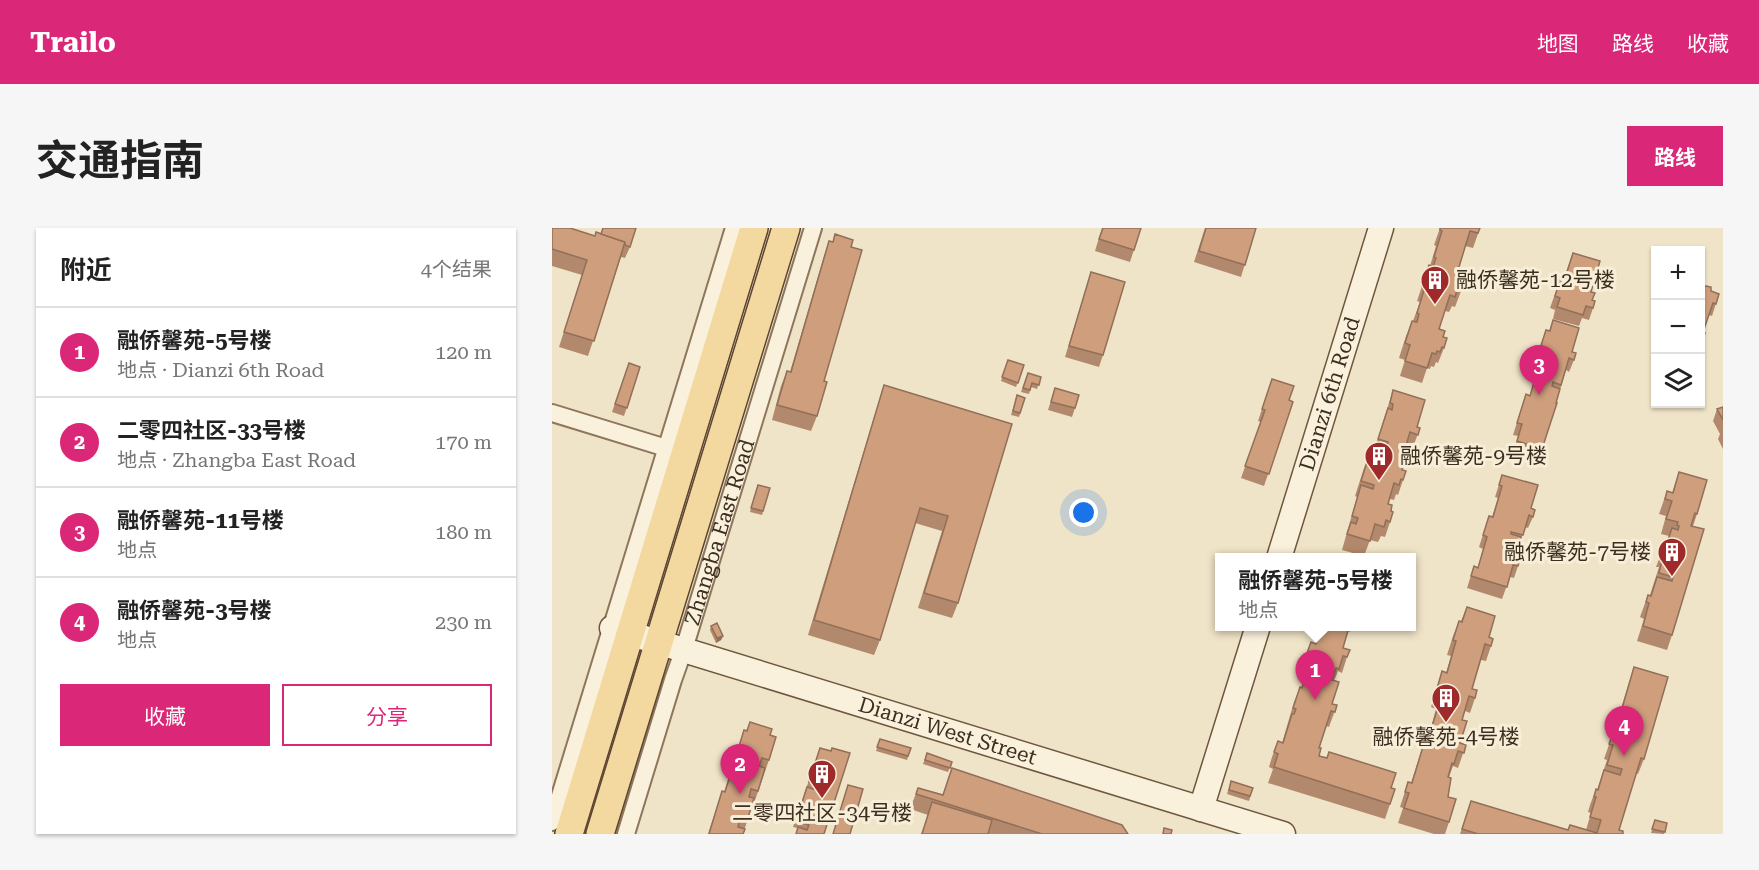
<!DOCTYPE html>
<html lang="zh">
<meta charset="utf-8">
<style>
body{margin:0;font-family:"Roboto Serif","Noto Sans SC",serif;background:#f6f6f6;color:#222}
.controls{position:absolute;right:18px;top:18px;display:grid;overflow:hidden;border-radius:0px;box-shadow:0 2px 4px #0004}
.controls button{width:54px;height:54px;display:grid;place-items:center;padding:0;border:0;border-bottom:2px solid #e0e0e0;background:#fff;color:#222;font:30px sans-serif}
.you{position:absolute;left:532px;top:285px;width:21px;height:21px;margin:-15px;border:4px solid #fff;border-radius:50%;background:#1a73e8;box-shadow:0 0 0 9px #1a73e833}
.badge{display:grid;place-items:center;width:39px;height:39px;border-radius:50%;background:#db2777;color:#fff;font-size:20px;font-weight:700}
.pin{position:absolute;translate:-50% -50px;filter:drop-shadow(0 2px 3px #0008)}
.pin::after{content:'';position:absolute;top:32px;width:21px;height:18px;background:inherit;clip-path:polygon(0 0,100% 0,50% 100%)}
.popup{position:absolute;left:663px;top:325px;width:201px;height:78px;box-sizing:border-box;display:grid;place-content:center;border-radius:0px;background:#fff;filter:drop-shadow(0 2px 4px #0005);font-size:20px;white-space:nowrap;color:#767676}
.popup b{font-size:22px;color:#222}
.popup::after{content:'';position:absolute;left:50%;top:100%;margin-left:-12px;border:12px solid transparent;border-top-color:#fff}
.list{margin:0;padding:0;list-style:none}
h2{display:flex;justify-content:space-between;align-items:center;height:78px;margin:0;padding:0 24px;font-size:26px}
h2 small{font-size:20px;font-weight:400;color:#767676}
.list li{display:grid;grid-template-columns:39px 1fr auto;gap:18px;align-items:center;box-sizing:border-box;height:90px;padding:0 24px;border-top:2px solid #e0e0e0}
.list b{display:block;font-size:22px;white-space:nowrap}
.list p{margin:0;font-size:20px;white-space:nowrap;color:#767676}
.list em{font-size:20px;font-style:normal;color:#767676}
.actions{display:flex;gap:12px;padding:18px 24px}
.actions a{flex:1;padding:14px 0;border:2px solid #db2777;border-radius:0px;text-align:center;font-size:21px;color:#db2777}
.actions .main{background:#db2777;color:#fff}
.icon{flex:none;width:33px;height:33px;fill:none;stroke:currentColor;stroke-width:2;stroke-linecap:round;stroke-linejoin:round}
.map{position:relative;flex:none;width:1171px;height:606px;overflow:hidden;border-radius:0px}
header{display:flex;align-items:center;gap:36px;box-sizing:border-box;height:84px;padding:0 30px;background:#db2777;color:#fff}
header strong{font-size:28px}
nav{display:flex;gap:33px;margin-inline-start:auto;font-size:21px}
.intro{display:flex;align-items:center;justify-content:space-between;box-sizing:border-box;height:144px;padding:0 36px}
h1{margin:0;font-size:42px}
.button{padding:15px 27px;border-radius:0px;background:#db2777;color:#fff;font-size:21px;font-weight:700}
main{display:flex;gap:36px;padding:0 36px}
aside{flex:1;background:#fff;border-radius:0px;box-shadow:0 2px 4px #0004}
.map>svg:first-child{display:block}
</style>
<header>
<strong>Trailo</strong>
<nav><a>地图</a><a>路线</a><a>收藏</a></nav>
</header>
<div class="intro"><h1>交通指南</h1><a class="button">路线</a></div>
<main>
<aside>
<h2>附近<small>4个结果</small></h2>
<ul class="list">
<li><span class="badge">1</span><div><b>融侨馨苑-5号楼</b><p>地点 · Dianzi 6th Road</p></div><em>120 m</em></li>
<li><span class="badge">2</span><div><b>二零四社区-33号楼</b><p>地点 · Zhangba East Road</p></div><em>170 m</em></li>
<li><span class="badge">3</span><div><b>融侨馨苑-11号楼</b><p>地点</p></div><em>180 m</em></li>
<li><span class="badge">4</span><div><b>融侨馨苑-3号楼</b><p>地点</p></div><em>230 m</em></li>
</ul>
<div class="actions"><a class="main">收藏</a><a>分享</a></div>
</aside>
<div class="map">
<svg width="1171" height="606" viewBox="0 0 1171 606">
<rect width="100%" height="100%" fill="#f0e4c8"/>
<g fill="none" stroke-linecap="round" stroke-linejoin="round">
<g stroke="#8d765c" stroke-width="20">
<g id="street">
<path d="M0 185 124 223"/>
<path d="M0 594 182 0"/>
<path id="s1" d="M74 606 121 452 132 421 261 0"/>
</g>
</g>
<g stroke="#6f573f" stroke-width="27">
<g id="secondary">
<path id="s2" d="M727 330 829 0"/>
<path id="s3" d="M60 400 731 606"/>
<path d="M649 581 706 398"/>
</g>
</g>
<g stroke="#5b4430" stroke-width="30">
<g id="primary">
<path d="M17 606 202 0"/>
<path d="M48 606 234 0"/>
</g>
</g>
<use href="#street" stroke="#faf1dc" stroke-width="16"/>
<use href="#secondary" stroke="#faf1dc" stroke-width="24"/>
<use href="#primary" stroke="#f3d9a0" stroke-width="27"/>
</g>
<g fill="#b2896c">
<path d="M0 0 78 19 73 30 69 29 36 128 7 119 30 47 0 38Z"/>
<path d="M550 0H589L578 34 543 23Z"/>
<path d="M653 0H704L689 49 642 34Z"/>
<path d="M888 0H928L921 20 913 18 903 52 912 55 903 79 900 78 897 84 893 83 887 101 891 109 892 120 886 135 884 134 882 139 879 138 878 141 875 140 870 155 848 148 853 132 847 130 854 108 860 93H861L868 74 865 73 877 37 878 38 884 18 882 17Z"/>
<path d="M277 13 272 153 265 188 259 203 220 192 229 158 235 143 238 144 272 28Z"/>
<path d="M1021 25 1039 64 1041 80 1037 92 1030 90 1027 98 1001 91 1003 82 998 80 1010 46 1013 47Z"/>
<path d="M539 44 551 127 547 139 513 129Z"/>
<path d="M1149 60 1167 66 1160 88 1157 87 1151 104Z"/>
<path d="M1104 80V108L1099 92Z"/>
<path d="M1001 92 1020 124 1022 132 1017 144 1014 142 1004 175H1005L985 233 961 225 966 208 961 207 974 166 978 167 984 146 980 145 990 114 994 102 997 103Z"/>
<path d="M456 132 472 137 464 159 449 153Z"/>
<path d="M77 135 88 139 72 188 60 184Z"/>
<path d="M476 145 489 149 485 161 479 159 477 166 469 164Z"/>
<path d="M720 151 737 172 741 174 712 258 689 250 709 194 706 193Z"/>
<path d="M332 157 460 196 406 375 400 390 366 380 390 303 363 295 328 412 322 427 256 407 327 173Z"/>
<path d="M503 160 523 180 520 189 496 182Z"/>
<path d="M841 162 865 199 868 200 860 222 853 220 849 234 851 252 846 267 844 266 842 272 838 271 836 276 839 283 838 294 833 309 829 308 826 314 818 312 812 328 790 322 805 269 803 268 812 240 818 225 821 226Z"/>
<path d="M465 167 473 170 467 189 459 187Z"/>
<path d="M1171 179V221L1166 211 1168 206 1161 193 1165 181Z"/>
<path d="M1127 244 1145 286 1141 298 1120 407 1115 422 1085 413 1092 391 1088 389 1096 367H1098L1107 339H1104L1112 318H1113L1117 308 1109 306 1114 288 1107 286 1115 263 1120 265Z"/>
<path d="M950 247 979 280 981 289 976 300 973 299 963 329 966 338 962 350 958 349 950 371 915 360 922 338 926 339 931 321 927 319 937 288 940 289 946 270 943 269Z"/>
<path d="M206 257 218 260 210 287 198 284Z"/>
<path d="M915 379 937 409 939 418 934 433 929 432 920 461 923 470 918 485 913 483 910 492 908 515 914 517 906 540 901 538 897 549 896 569 897 594 893 606H882L846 595 851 580 848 579 856 554 859 555 872 514 877 499H879L884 481 879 479 890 443 894 445 899 428 895 427 901 408 907 393H909Z"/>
<path d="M159 398 171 408 169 412 164 415 158 402Z"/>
<path d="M769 399H800L798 404 796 403 791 420 795 429 790 445 786 443 782 453 780 476 785 477 777 499 774 498 767 520V528L839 560 838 576 833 591 716 555 721 541 717 539 720 529 726 513 730 515 742 474 748 459 749 460 755 442 750 440 753 430 759 414 764 416Z"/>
<path d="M1082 439 1092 531 1086 546 1084 545 1067 602 1071 606H908L919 573 1016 602H1034L1039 585 1036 584 1038 577 1044 561 1045 562 1055 532 1052 531 1060 508 1061 509 1065 499H1063Z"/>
<path d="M198 494 218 507 217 532 201 578H200L191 606H156L170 563 172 564 192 502 194 503Z"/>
<path d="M328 511 359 520 355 532 324 523Z"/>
<path d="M268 520 272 606 241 599Z"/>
<path d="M375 525 400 534 396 544 371 536Z"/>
<path d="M400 540 576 606H369L376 587 358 581 366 560 391 567Z"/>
<path d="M679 553 701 560 697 573 675 566Z"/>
<path d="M1103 592 1115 595 1112 606 1099 605Z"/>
</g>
<path fill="#916f58" d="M171 408 169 412 164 415 165 410Z"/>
<g fill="#cf9f7d" stroke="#916f58" stroke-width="1.5">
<path d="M0 0H18L43 8 44 4 73 14 42 113 12 104 35 32 0 21Z"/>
<path d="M51 0H84L78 19 73 17V14L49 6Z"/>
<path d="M551 0H589L582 22 547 11Z"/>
<path d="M654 0H704L693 37 647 23Z"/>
<path d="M888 0H928L926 5 918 3 903 52 912 55 909 63 905 62 903 69 898 67 887 101 893 103 891 109 895 110 892 120 890 119 888 124 885 123 884 126 880 125 875 140 853 133 858 117 853 115 860 93 865 94 867 86 865 85 873 59 870 58 877 37 881 39 884 30 882 29 890 3 888 2Z"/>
<path d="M283 6 301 12 299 19 310 22 272 153 275 154 265 188 225 177 235 143 239 144 277 13 281 14Z"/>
<path d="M1021 25 1048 33 1039 64 1043 65 1040 72 1043 73 1041 80 1034 78 1031 87 1005 79 1008 70 1003 68 1010 46 1014 47Z"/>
<path d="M539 44 573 54 551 127 517 118Z"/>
<path d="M1154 58 1159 59V63L1167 66 1164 76 1161 75 1151 104 1153 105 1149 118V60Z"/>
<path d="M1001 92 1027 100 1020 124 1024 125 1022 132 1017 130 1009 157 1001 154 1000 158 1008 161 1004 175H1005L990 221 965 213 970 196 965 195 974 166 978 168 988 134 984 133 994 102 998 103Z"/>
<path d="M456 132 472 137 466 155 450 149Z"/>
<path d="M77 135 88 139 75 180 63 176Z"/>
<path d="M476 145 489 149 487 157 480 155 478 162 471 160Z"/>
<path d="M720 151 742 158 737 172 741 174 717 246 693 238 713 182 710 181Z"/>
<path d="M332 157 460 196 406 375 372 365 396 288 368 280 328 412 262 392Z"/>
<path d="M503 160 527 167 523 180 499 174Z"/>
<path d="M841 162 873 172 865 199 868 200 866 207 858 204 849 234 852 235 850 242 854 243 851 252 849 251 847 257 842 255 836 276 840 277 839 283 841 284 838 294 834 292 832 299 823 296 818 313 795 306 799 294 804 296 806 290 800 288 809 257 821 261 822 257 809 253 818 225 822 226 825 216 834 219 836 214 826 211 836 180 840 182 841 176 838 175Z"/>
<path d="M465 167 473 170 468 185 461 183Z"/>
<path d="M1171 179V192L1165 181Z"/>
<path d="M1127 244 1155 252 1145 286 1143 285 1139 298 1152 301 1120 407 1091 398 1097 375 1094 374 1096 367 1099 368 1105 349 1120 353 1121 349 1107 345 1112 324 1110 323 1112 318H1114L1120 300 1126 302 1127 298 1125 297 1126 294 1114 291 1120 273 1113 271 1115 263 1121 265Z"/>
<path d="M950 247 986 257 979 280 983 282 981 289 977 287 971 307 959 304V306L969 309 963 329 968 331 966 338 961 337 955 359 919 348 922 338 926 340 935 309 931 307 937 288 941 289 950 258 947 257Z"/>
<path d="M206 257 218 260 211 283 199 280Z"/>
<path d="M915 379 943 388 937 409 941 411 939 418 933 416 920 461 925 462 923 470 917 468 910 492 915 493 908 515 914 517 912 525 906 523 902 536 900 535 896 549 899 550 896 569 904 571 897 594 852 580 857 565 853 564 856 554 860 555 877 499H880L890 465 884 464 890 443 895 445 904 413 901 412 907 393 910 394Z"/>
<path d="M165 395 171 408 165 410 159 398Z"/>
<path d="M770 399H797L791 420 798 422 795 429 791 428 787 441 784 440 780 452 787 454 780 476 785 477 783 484 779 483 767 520H769L767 528 775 530 777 524 844 545 839 560 843 561 838 576 722 539 726 526 722 524 726 513 731 515 740 486H742L744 481 741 480 748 459 750 460 760 427 755 425 759 414 764 416Z"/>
<path d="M1082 439 1116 449 1092 531 1089 530 1067 602 1071 603V606H926L910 601 919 573 1016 602 1018 597 1045 605 1049 592 1038 589 1044 569H1042L1044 561 1046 562 1052 542 1068 547 1070 541 1055 537 1061 517 1057 516 1060 508 1062 509 1068 489 1082 493 1084 488 1069 484Z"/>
<path d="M198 494 220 501 218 507 224 509 217 532 210 530 207 538 213 540 206 563 199 561 197 569 202 570 195 593 188 591 186 599 193 601 191 606H157L170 563 173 564 192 502 195 503Z"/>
<path d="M328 511 359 520 356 528 325 519Z"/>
<path d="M268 520 279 523 280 520 298 525 272 606H244L246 599 255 602 257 597 248 594 251 585 247 584 255 559 267 563 268 558 257 554Z"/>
<path d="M375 525 400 534 398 540 373 532Z"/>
<path d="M400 540 570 597 576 606H490L364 566 366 560 391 567Z"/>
<path d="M679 553 701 560 698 568 677 562Z"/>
<path d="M296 557 311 561 298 606H281Z"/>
<path d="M380 574 440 592 436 606H370Z"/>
<path d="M1103 592 1115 595 1113 604 1100 601Z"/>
<path d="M612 600 620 602 619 606H611Z"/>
</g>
<defs>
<g id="building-pin" transform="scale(1.5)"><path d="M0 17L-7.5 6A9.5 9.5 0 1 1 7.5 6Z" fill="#9e2a2b" stroke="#f7eed8"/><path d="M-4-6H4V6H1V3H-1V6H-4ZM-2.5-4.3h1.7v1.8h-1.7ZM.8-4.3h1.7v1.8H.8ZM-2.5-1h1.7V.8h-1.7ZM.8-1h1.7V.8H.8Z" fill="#fff"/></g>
</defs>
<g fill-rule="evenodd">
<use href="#building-pin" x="883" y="52"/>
<use href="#building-pin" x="827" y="228"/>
<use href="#building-pin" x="1120" y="324"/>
<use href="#building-pin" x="894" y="470"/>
<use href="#building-pin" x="270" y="546"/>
</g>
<g text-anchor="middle" stroke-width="6" stroke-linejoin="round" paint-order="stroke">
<g font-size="21" fill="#3d2e20" stroke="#f7eed8" text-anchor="start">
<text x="904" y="59">融侨馨苑-12号楼</text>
<text x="848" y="235">融侨馨苑-9号楼</text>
<text x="1099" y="331" text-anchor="end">融侨馨苑-7号楼</text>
<text x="894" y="516" text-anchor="middle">融侨馨苑-4号楼</text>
<text x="270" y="592" text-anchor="middle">二零四社区-34号楼</text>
</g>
<g font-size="21" fill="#3d2e20" stroke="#f7eed8">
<text dy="7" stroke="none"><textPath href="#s2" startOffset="172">Dianzi 6th Road</textPath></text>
<text dy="7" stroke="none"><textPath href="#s1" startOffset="316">Zhangba East Road</textPath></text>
<text dy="7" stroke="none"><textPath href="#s3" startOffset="351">Dianzi West Street</textPath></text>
</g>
</g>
</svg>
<div class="controls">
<button>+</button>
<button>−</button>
<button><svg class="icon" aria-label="layers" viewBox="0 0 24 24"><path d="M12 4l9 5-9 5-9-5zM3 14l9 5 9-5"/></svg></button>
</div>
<div class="you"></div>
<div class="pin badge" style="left:763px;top:472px">1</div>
<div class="popup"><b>融侨馨苑-5号楼</b>地点</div>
<div class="pin badge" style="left:188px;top:566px">2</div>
<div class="pin badge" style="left:987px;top:167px">3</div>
<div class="pin badge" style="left:1072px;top:528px">4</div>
</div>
</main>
